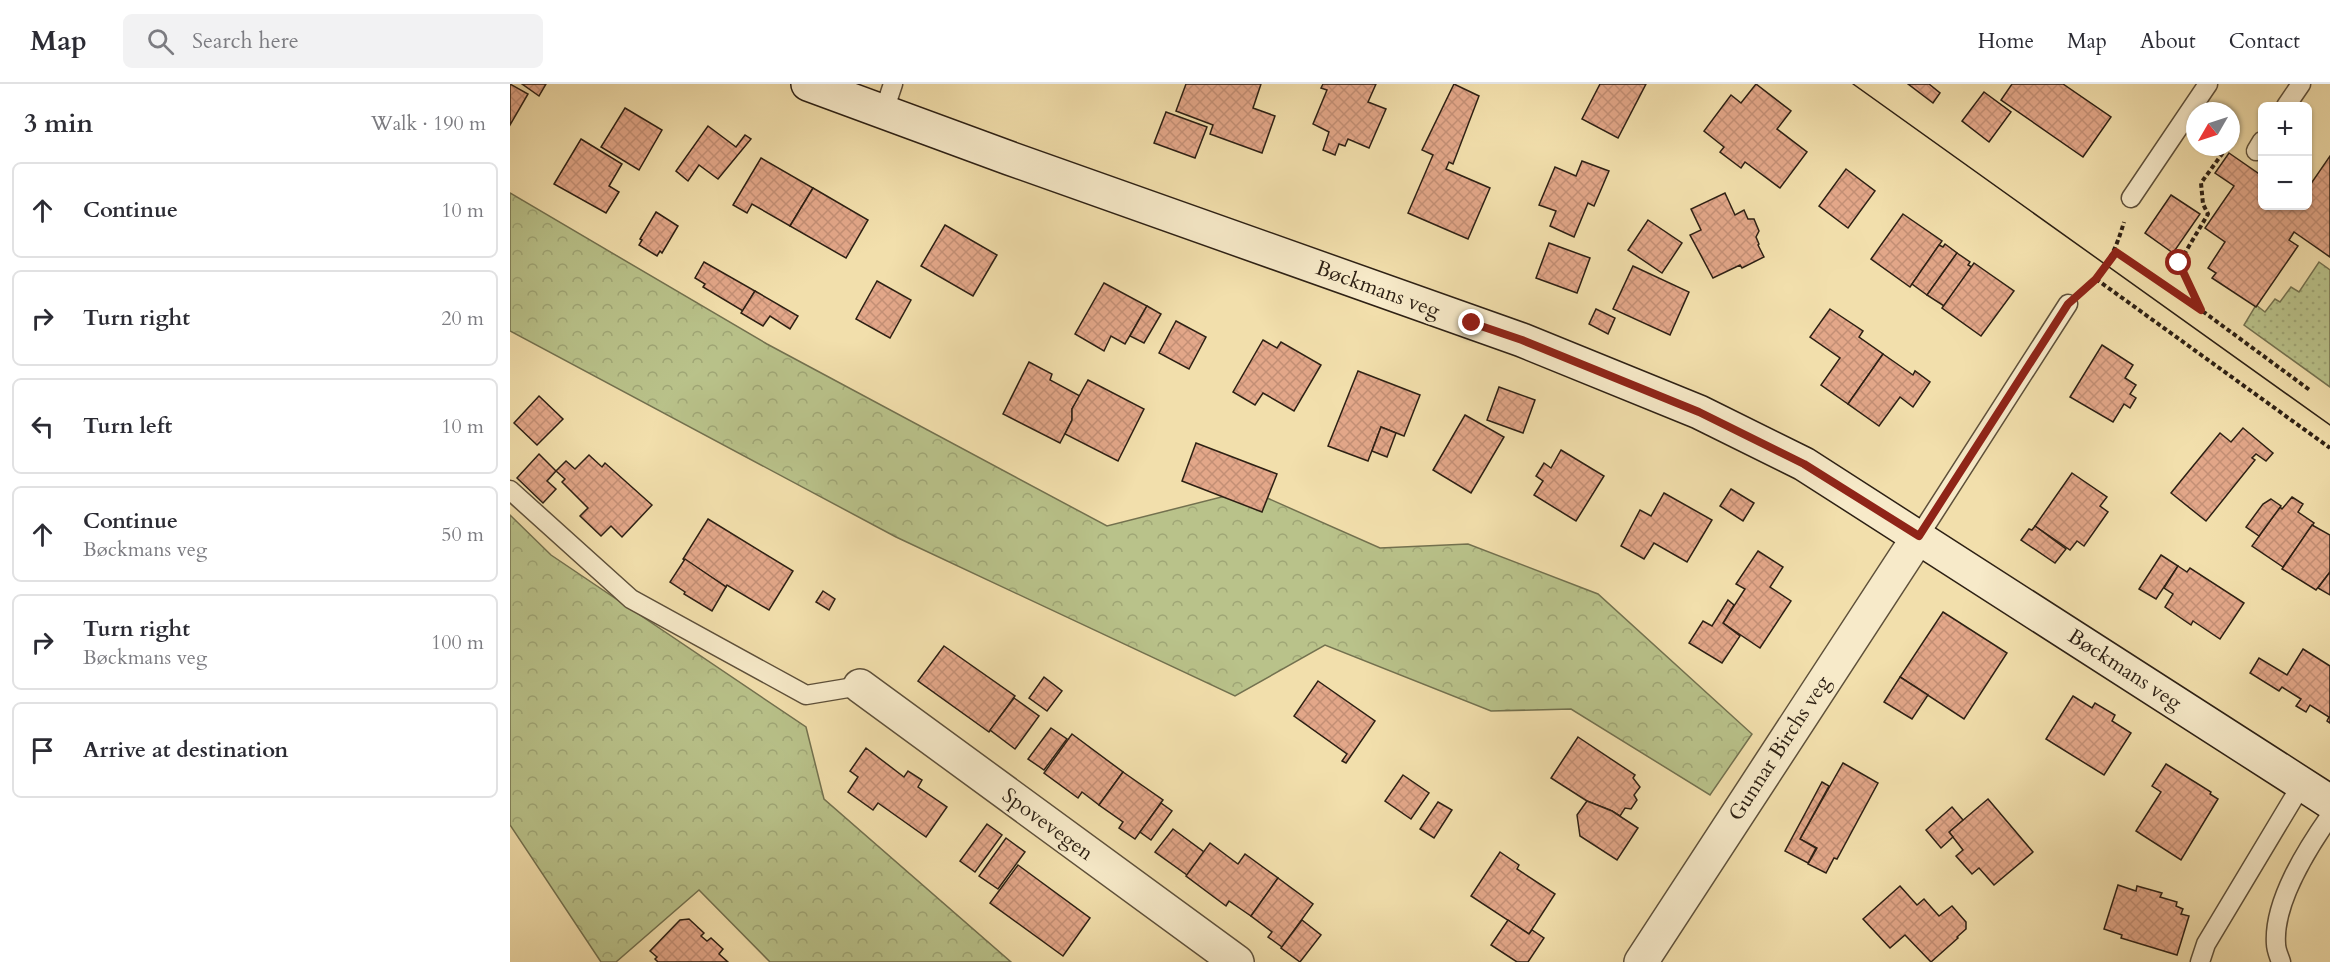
<!DOCTYPE html>
<meta charset="utf-8">
<style>
body{margin:0;font-family:Cardo,serif;background:#f2f2f3;color:#2b2b33}
.controls{position:absolute;right:18px;top:18px;display:grid;overflow:hidden;border-radius:9px;box-shadow:0 2px 4px #0004}
.controls button{width:54px;height:54px;display:grid;place-items:center;padding:0;border:0;border-bottom:2px solid #e1e1e2;background:#fff;color:#2b2b33;font:30px sans-serif}
.compass{position:absolute;left:1676px;top:18px;width:54px;height:54px;border-radius:50%;background:#fff;box-shadow:0 2px 4px #0004;rotate:231deg}
.stop{position:absolute;width:18px;height:18px;margin:-14px;border:4px solid #8f2418;border-radius:50%;background:#fff}
.stop.end{background:#8f2418;border-color:#fff;box-shadow:0 2px 6px #0008}
.list{margin:0;padding:0;list-style:none}
h2{display:flex;justify-content:space-between;align-items:center;height:78px;margin:0;padding:0 24px;font-size:26px}
h2 small{font-size:20px;font-weight:400;color:#7c7c81}
.list li{display:grid;grid-template-columns:39px 1fr auto;gap:18px;align-items:center;box-sizing:border-box;height:96px;margin:0 12px 12px;padding:0 12px;border:2px solid #e1e1e2;border-radius:9px}
.list b{display:block;font-size:22px;white-space:nowrap}
.list p{margin:0;font-size:20px;white-space:nowrap;color:#7c7c81}
.list em{font-size:20px;font-style:normal;color:#7c7c81}
.icon{flex:none;width:33px;height:33px;fill:none;stroke:currentColor;stroke-width:2;stroke-linecap:round;stroke-linejoin:round}
.map{position:relative;flex:none;width:1820px;height:878px;overflow:hidden}
header{display:flex;align-items:center;gap:36px;box-sizing:border-box;height:84px;padding:0 30px;background:#fff;border-bottom:2px solid #e1e1e2}
header strong{font-size:28px}
nav{display:flex;gap:33px;margin-inline-start:auto;font-size:21px}
.search{width:420px;height:54px;background:#f2f2f3;display:flex;align-items:center;gap:15px;box-sizing:border-box;padding:0 21px;border-radius:9px;color:#7c7c81;font-size:22px}
main{display:flex}
aside{flex:1;background:#fff}
.map>svg:first-child{display:block}
</style>
<header>
<strong>Map</strong>
<div class="search"><svg class="icon" aria-label="search" viewBox="0 0 24 24"><circle cx="10" cy="10" r="6"/><path d="M15 15l6 6"/></svg>Search here</div>
<nav><a>Home</a><a>Map</a><a>About</a><a>Contact</a></nav>
</header>
<main>
<aside>
<h2>3 min<small>Walk · 190 m</small></h2>
<ul class="list">
<li><svg class="icon" aria-label="ahead" viewBox="0 0 24 24"><path d="M12 20V5M6 11l6-6 6 6"/></svg><div><b>Continue</b></div><em>10 m</em></li>
<li><svg class="icon" aria-label="right" viewBox="0 0 24 24"><path d="M7 20v-9h11M14 6l5 5-5 5"/></svg><div><b>Turn right</b></div><em>20 m</em></li>
<li><svg class="icon" aria-label="left" viewBox="0 0 24 24"><path d="M17 20v-9H6M10 6l-5 5 5 5"/></svg><div><b>Turn left</b></div><em>10 m</em></li>
<li><svg class="icon" aria-label="ahead" viewBox="0 0 24 24"><path d="M12 20V5M6 11l6-6 6 6"/></svg><div><b>Continue</b><p>Bøckmans veg</p></div><em>50 m</em></li>
<li><svg class="icon" aria-label="right" viewBox="0 0 24 24"><path d="M7 20v-9h11M14 6l5 5-5 5"/></svg><div><b>Turn right</b><p>Bøckmans veg</p></div><em>100 m</em></li>
<li><svg class="icon" aria-label="arrive" viewBox="0 0 24 24"><path d="M6 21V4h12l-3 4 3 4H6"/></svg><div><b>Arrive at destination</b></div></li>
</ul>
</aside>
<div class="map">
<svg width="1820" height="878" viewBox="0 0 1820 878">
<defs>
<pattern id="grass-dots" width="8" height="8" patternUnits="userSpaceOnUse" patternTransform="scale(1.5)"><rect width="8" height="8" fill="#b9c28a"/><path d="M2 2h.1M6 6h.1" fill="none" stroke="#9fa676" stroke-width="1.8" stroke-linecap="round"/></pattern>
<pattern id="forest-crowns" width="20" height="18" patternUnits="userSpaceOnUse" patternTransform="scale(1.5)"><rect width="20" height="18" fill="#b9c28a"/><path d="M2 6a3 3 0 1 1 6 0M12 15a3 3 0 1 1 6 0" fill="none" stroke="#9fa676"/></pattern>
<pattern id="building-cross-hatch" width="8" height="8" patternUnits="userSpaceOnUse" patternTransform="scale(1.5)"><rect width="8" height="8" fill="#e3a789"/><path d="M0 0l8 8M0 8l8-8" fill="none" stroke="#c38f75"/></pattern>
</defs>
<rect width="100%" height="100%" fill="#f2dfac"/>
<filter id="stains"><feTurbulence type="fractalNoise" baseFrequency=".00333" numOctaves="4"/><feColorMatrix values="0 0 0 0 .2 0 0 0 0 .09 0 0 0 0 .02 0 0 0 .5 -.17"/></filter>
<radialGradient id="worn" r=".72"><stop offset=".6" stop-color="#630" stop-opacity="0"/><stop offset="1" stop-color="#630" stop-opacity=".3"/></radialGradient>
<path fill="url(#grass-dots)" stroke="#73714f" stroke-width="1.5" d="M1809 178 1820 186V303L1734 241 1746 221 1755 228 1765 215 1770 218 1781 203 1789 208Z"/>
<g fill="url(#forest-crowns)" stroke="#73714f" stroke-width="1.5">
<path d="M0 109 257 260 597 442 739 406 870 464 958 460 1088 510 1242 650 1200 711 1061 625 981 627 815 561 725 612 386 453 0 247Z"/>
<path d="M0 431 41 471 296 643 314 715 501 878H260L189 806 106 878H91L0 741Z"/>
</g>
<g fill="url(#building-cross-hatch)" stroke="#2d2014" stroke-width="1.5">
<path d="M0 0 18 10 0 41Z"/>
<path d="M12 0H36L29 12Z"/>
<path d="M676 0H751L743 24 765 32 752 69 700 50 703 41 666 27Z"/>
<path d="M813 0H866L858 18 876 25 859 64 838 55 835 62 829 60 825 71 813 66 819 48 803 40 817 6 811 4Z"/>
<path d="M944 0 969 12 943 80 939 78 936 85 980 104 958 155 898 129 923 71 912 66Z"/>
<path d="M1090 0H1136L1108 54 1072 35Z"/>
<path d="M1246 0 1281 27 1267 45 1297 68 1270 104 1235 78 1231 84 1210 68 1214 63 1194 47 1221 11 1231 19Z"/>
<path d="M1398 0H1419L1430 9 1423 19Z"/>
<path d="M1502 0H1553L1601 33 1573 73 1491 16Z"/>
<path d="M1474 8 1501 28 1479 58 1452 37Z"/>
<path d="M115 24 152 46 129 86 91 63Z"/>
<path d="M656 28 697 43 685 74 644 59Z"/>
<path d="M198 42 226 63 235 51 241 55 208 95 189 81 178 97 166 87Z"/>
<path d="M71 55 112 80 99 102 109 108 96 129 44 100Z"/>
<path d="M1719 69 1752 92V122H1798V104L1820 72V173L1784 148 1779 156 1788 162 1746 223 1702 194 1706 189 1698 184 1715 158 1695 144 1724 102 1705 89Z"/>
<path d="M251 74 303 104 280 142 242 120 237 129 223 121Z"/>
<path d="M1072 77 1099 87 1084 122 1078 119 1064 153 1040 142 1046 127 1029 121 1045 83 1066 92Z"/>
<path d="M1336 85 1365 107 1338 144 1309 122Z"/>
<path d="M303 104 358 136 336 174 280 142Z"/>
<path d="M1215 109 1225 131 1234 126 1238 135H1244L1249 147 1246 153 1249 160 1248 161 1254 173 1232 184 1230 181 1203 194 1180 151 1191 146 1181 125Z"/>
<path d="M1661 111 1690 130 1663 169 1635 149Z"/>
<path d="M146 128 168 142 152 169 150 167 147 172 129 161 132 156 130 155Z"/>
<path d="M1393 130 1432 157 1400 203 1361 175Z"/>
<path d="M1138 136 1172 159 1152 189 1118 166Z"/>
<path d="M435 141 487 171 463 212 411 182Z"/>
<path d="M1039 159 1080 174 1067 209 1026 194Z"/>
<path d="M1435 160 1447 169 1417 211 1402 200 1429 161 1433 163Z"/>
<path d="M1447 169 1460 178 1458 181 1462 183 1434 222 1417 211Z"/>
<path d="M194 178 245 207 233 227 193 203 195 200 185 194Z"/>
<path d="M1464 179 1504 207 1471 252 1432 224Z"/>
<path d="M1123 182 1179 208 1160 251 1103 225Z"/>
<path d="M367 197 401 216 380 254 346 235Z"/>
<path d="M594 199 637 222 615 260 601 252 594 267 565 250Z"/>
<path d="M245 207 288 232 280 245 260 232 253 242 231 229Z"/>
<path d="M637 222 651 230 634 259 620 252Z"/>
<path d="M1086 225 1105 234 1098 250 1079 240Z"/>
<path d="M1320 225 1353 247 1349 253 1373 270 1338 320 1311 301 1330 274 1300 253Z"/>
<path d="M666 237 696 253 679 285 649 269Z"/>
<path d="M753 256 767 264 771 258 811 281 784 327 753 309 745 321 723 308Z"/>
<path d="M1592 261 1623 281 1615 294 1626 301 1620 310 1626 314 1620 324 1614 320 1603 338 1560 313Z"/>
<path d="M1373 270 1403 291 1405 287 1420 298 1403 323 1390 313 1369 342 1338 320Z"/>
<path d="M519 278 542 290 540 296 570 312 562 325V336L550 359 493 330Z"/>
<path d="M848 287 910 311 894 352 871 343 858 377 818 362Z"/>
<path d="M578 296 634 325 608 377 555 350 562 336V325Z"/>
<path d="M989 303 1025 316 1013 349 977 336Z"/>
<path d="M29 312 53 335 27 361 4 339Z"/>
<path d="M955 331 994 353 961 409 923 386Z"/>
<path d="M871 343 886 349 877 373 862 367Z"/>
<path d="M1733 344 1763 369 1756 377 1746 370 1742 374 1745 376 1696 437 1661 409 1710 349 1721 358Z"/>
<path d="M686 359 767 390 752 428 672 397Z"/>
<path d="M1051 366 1094 392 1066 437 1024 411 1033 397 1026 392 1034 379 1041 384Z"/>
<path d="M29 370 46 387 37 397 46 405 33 419 7 394Z"/>
<path d="M79 371 92 383 95 379 142 421 112 453 101 442 91 452 70 432 78 424 52 398 55 395 46 387 56 377 65 385Z"/>
<path d="M1562 389 1597 413 1590 422 1598 428 1574 462 1567 457 1560 466 1525 442Z"/>
<path d="M1221 405 1244 419 1233 437 1210 422Z"/>
<path d="M1154 409 1202 436 1177 478 1144 459 1134 475 1111 462 1130 426 1141 432Z"/>
<path d="M1782 413 1793 420 1788 428 1804 439 1773 483 1742 462 1770 423 1772 425Z"/>
<path d="M1761 415 1771 422 1749 452 1736 443 1753 420Z"/>
<path d="M198 435 283 487 259 526 217 501 216 503 173 475Z"/>
<path d="M1802 441 1820 451V488L1806 506 1772 485Z"/>
<path d="M1525 442 1556 465 1545 479 1511 456 1519 445 1522 446Z"/>
<path d="M1248 467 1273 483 1260 503 1281 517 1250 564 1213 539 1235 505 1226 500Z"/>
<path d="M1651 471 1668 482 1646 515 1629 505Z"/>
<path d="M175 475 216 503 202 527 174 510 175 508 160 498Z"/>
<path d="M1668 482 1677 488 1680 484 1734 519 1710 555 1683 537 1681 541 1655 523 1663 510 1654 504Z"/>
<path d="M1820 488V511L1808 504Z"/>
<path d="M313 507 325 515 319 526 306 518Z"/>
<path d="M1218 516 1224 521 1213 539 1230 552 1212 579 1179 559 1193 537 1202 542Z"/>
<path d="M1433 528 1497 569 1454 635 1390 593Z"/>
<path d="M434 562 505 612 479 648 408 597Z"/>
<path d="M1793 565 1820 582V639L1817 637 1819 633 1800 621 1796 628 1786 622 1791 615 1772 603 1769 607 1740 589 1749 574 1777 591Z"/>
<path d="M534 593 552 607 537 627 519 614Z"/>
<path d="M1390 593 1418 611 1402 635 1374 618Z"/>
<path d="M808 597 865 637 836 679 832 677 837 670 784 632Z"/>
<path d="M1563 612 1582 624 1585 619 1605 631 1602 637 1621 649 1594 691 1536 655Z"/>
<path d="M504 614 529 632 505 665 480 646Z"/>
<path d="M541 644 557 655 534 686 518 675Z"/>
<path d="M562 650 613 688 589 721 572 708 568 714 534 689Z"/>
<path d="M1068 653 1125 691 1123 694 1130 703 1124 711 1127 716 1121 725 1115 724 1110 732 1102 727 1077 717 1041 694Z"/>
<path d="M356 664 394 693 398 687 412 696 408 703 437 723 416 753 368 719 363 726 338 708 348 693 340 687Z"/>
<path d="M1333 679 1368 699 1327 775 1324 774 1316 789 1298 780 1307 764 1290 755Z"/>
<path d="M1656 680 1701 708 1700 710 1708 715 1671 776 1626 747 1651 708 1642 702Z"/>
<path d="M613 688 653 716 625 755 609 744 613 738 589 721Z"/>
<path d="M893 691 919 709 901 735 875 717Z"/>
<path d="M1312 698 1319 702 1290 755 1306 764 1298 779 1275 767Z"/>
<path d="M1478 715 1523 768 1484 801 1469 784 1462 790 1446 772 1453 766 1439 748Z"/>
<path d="M1077 717 1102 727 1128 744 1107 776 1070 752 1067 731Z"/>
<path d="M928 718 942 726 924 754 910 745Z"/>
<path d="M651 719 662 727 641 756 630 748Z"/>
<path d="M1442 723 1453 736 1439 748 1443 753 1431 764 1416 746Z"/>
<path d="M477 740 492 751 465 788 450 777Z"/>
<path d="M663 745 694 768 677 791 645 768Z"/>
<path d="M496 754 515 768 488 805 469 792Z"/>
<path d="M700 759 728 780 735 770 768 794 741 832 719 817 716 822 676 792Z"/>
<path d="M990 768 1009 781 1007 785 1045 810 1019 850 961 812Z"/>
<path d="M508 781 580 834 553 872 480 819Z"/>
<path d="M768 794 803 820 772 863 758 853 762 848 741 832Z"/>
<path d="M1608 801 1626 807 1627 802 1652 809 1650 813 1667 818 1666 822 1673 825 1671 830 1679 832 1667 871 1611 854 1612 851 1594 845Z"/>
<path d="M1390 802 1407 821 1414 815 1429 832 1442 822 1456 838V845L1447 853 1448 854 1421 878 1395 851 1380 864 1353 835Z"/>
<path d="M179 835 194 849 191 852 197 857 201 854 213 865 209 870 218 878H148L145 875 147 873 140 867 170 836Z"/>
<path d="M792 836 811 851 790 878 771 864Z"/>
<path d="M998 836 1019 850 1022 846 1034 854 1018 878H1007L981 861Z"/>
</g>
<g fill="none" stroke-linecap="round" stroke-linejoin="round">
<g stroke="#5e503a" stroke-width="21">
<g id="service">
<path d="M1776 22 1791 0"/>
<path d="M374 27 383 0"/>
<path d="M1746 67 1752 57"/>
<path d="M1621 114 1698 0"/>
<path d="M0 406 121 515 296 611 350 602"/>
<path d="M1409 452 1558 220"/>
<path d="M1690 878 1696 860 1792 700"/>
<path d="M1771 878C1769 872 1766 866 1766 860 1763 818 1797 765 1820 732"/>
</g>
</g>
<g stroke="#5e503a" stroke-width="36">
<g id="minor">
<path d="M350 602 727 878"/>
<path d="M1131 878 1409 452"/>
</g>
</g>
<g stroke="#2d2014" stroke-width="36">
<path id="secondary" d="M298 0 499 74 1012 256 1189 328 1294 380 1820 718"/>
</g>
<g stroke="#2d2014" stroke-width="4" stroke-dasharray="4.5 3" stroke-linecap="butt">
<path d="M1606 168 1691 226 1801 307"/>
<path d="M1586 195 1820 364"/>
<path d="M1577 203C1598 183 1606 165 1614 138"/>
<path d="M1690 225 1669 179 1698 130 1693 120 1691 99 1717 63"/>
</g>
<use href="#service" stroke="#f7eac9" stroke-width="18"/>
<use href="#minor" stroke="#f7eac9" stroke-width="33"/>
<use href="#secondary" stroke="#f7eac9" stroke-width="33"/>
<path stroke="#2d2014" stroke-width="1.5" d="M1343 0 1820 341"/>
</g>
<g fill="none" stroke-linecap="round" stroke-linejoin="round">
<path stroke="#8f2418" stroke-width="8" d="M962 239 1012 256 1189 328 1294 380 1409 452 1558 220 1586 195 1606 168 1691 226 1669 179"/>
</g>
<g text-anchor="middle" stroke-width="5" stroke-linejoin="round" paint-order="stroke">
<g font-size="21" fill="#2d2014" stroke="#f7eac9">
<text transform="translate(868 205) rotate(20)" y="7">Bøckmans veg</text>
<text transform="translate(1615 585) rotate(33)" y="7">Bøckmans veg</text>
<text transform="translate(1269 664) rotate(-57)" y="7">Gunnar Birchs veg</text>
<text transform="translate(538 740) rotate(36)" y="7">Spovevegen</text>
</g>
</g>
<rect width="100%" height="100%" filter="url(#stains)"/>
<rect width="100%" height="100%" fill="url(#worn)"/>
</svg>
<div class="controls">
<button>+</button>
<button>−</button>
</div>
<svg class="compass" viewBox="-18 -18 36 36"><path d="M0-13l5 13h-10z" fill="#e53935"/><path d="M0 13l5-13h-10z" fill="#7c7c81"/></svg>
<div class="stop" style="left:1669px;top:179px"></div>
<div class="stop end" style="left:962px;top:239px"></div>
</div>
</main>
